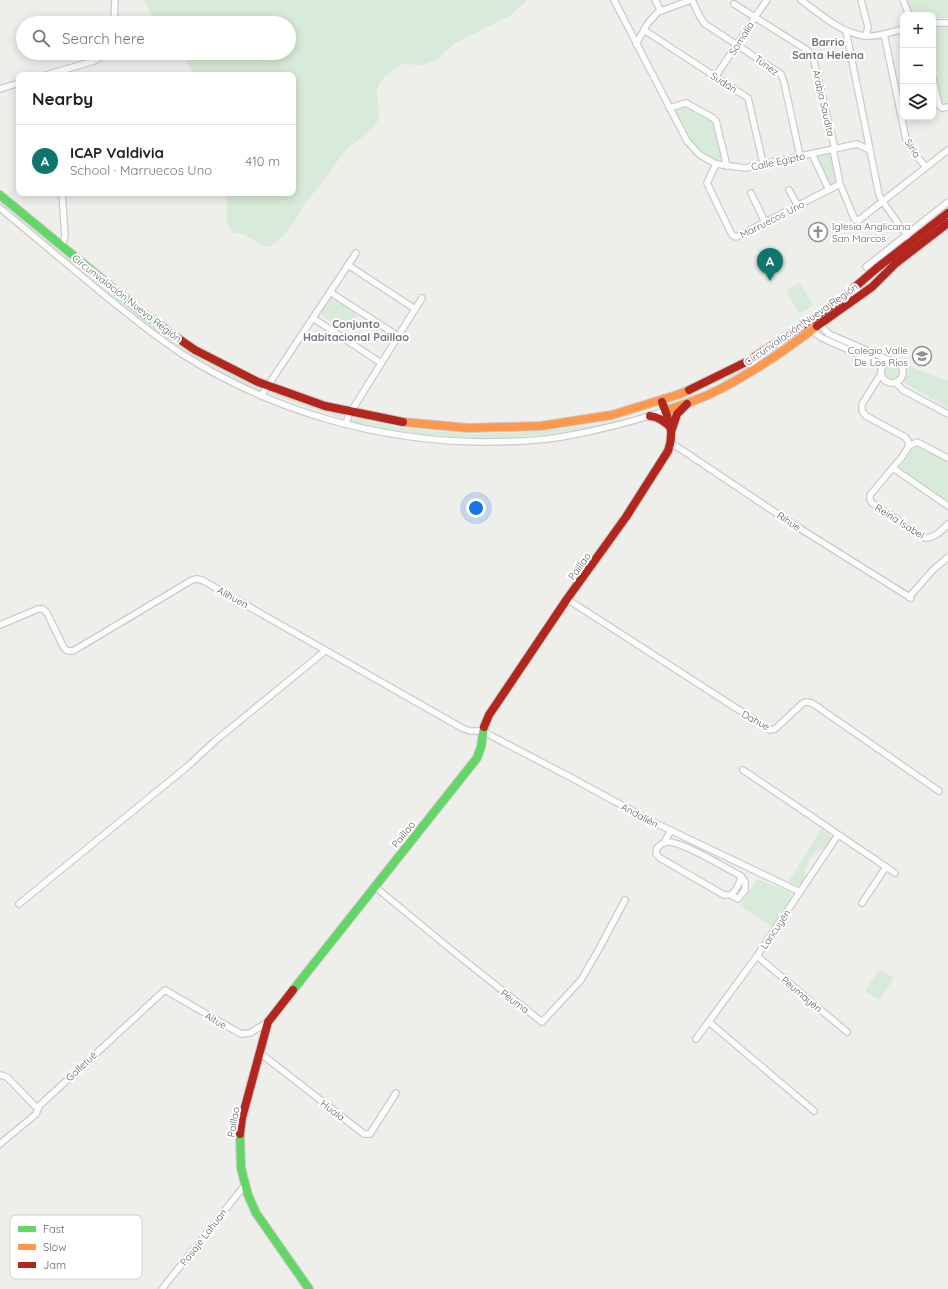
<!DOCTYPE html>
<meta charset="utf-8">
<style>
body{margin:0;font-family:Quicksand,sans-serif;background:#f2f2f2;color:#202124}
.controls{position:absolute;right:12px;top:12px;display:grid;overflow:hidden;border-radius:8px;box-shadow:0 2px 10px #0003}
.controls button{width:36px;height:36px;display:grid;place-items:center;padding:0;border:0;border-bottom:1px solid #e0e0e0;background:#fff;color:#202124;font:20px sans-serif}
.you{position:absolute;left:476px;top:508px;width:14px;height:14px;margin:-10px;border:3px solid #fff;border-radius:50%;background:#1a73e8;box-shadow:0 0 0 6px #1a73e833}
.badge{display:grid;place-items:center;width:26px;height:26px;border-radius:50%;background:#0f766e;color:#fff;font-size:13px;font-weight:700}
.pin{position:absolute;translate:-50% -33px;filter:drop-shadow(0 1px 2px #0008)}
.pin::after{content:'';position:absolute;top:21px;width:14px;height:12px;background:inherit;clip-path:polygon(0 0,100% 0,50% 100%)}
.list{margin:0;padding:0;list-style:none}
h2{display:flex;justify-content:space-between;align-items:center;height:52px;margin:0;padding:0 16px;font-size:17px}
h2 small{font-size:13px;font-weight:400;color:#757577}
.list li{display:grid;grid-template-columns:26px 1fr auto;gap:12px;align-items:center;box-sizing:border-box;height:72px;padding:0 16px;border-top:1px solid #e0e0e0}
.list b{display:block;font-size:15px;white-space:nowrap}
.list p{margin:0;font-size:13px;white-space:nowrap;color:#757577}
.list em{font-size:13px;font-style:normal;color:#757577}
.icon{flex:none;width:22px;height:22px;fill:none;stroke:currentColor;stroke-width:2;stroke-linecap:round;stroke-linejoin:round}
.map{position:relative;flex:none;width:948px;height:1289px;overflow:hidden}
.search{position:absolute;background:#fff;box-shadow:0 2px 10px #0003;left:16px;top:16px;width:280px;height:44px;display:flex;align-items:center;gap:10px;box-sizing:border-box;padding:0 14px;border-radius:22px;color:#757577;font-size:15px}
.panel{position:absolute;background:#fff;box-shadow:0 2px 10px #0003;left:16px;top:72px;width:280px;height:124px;border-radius:8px}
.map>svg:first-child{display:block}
</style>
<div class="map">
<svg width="948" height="1289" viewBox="0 0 948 1289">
<rect width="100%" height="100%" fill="#eeeeea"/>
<g fill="#d8ead9">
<path d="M144 0H527L511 15 455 43 435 61 422 65 402 64 385 76 380 82 377 89 379 116 377 122 372 129 348 148 340 157 332 169 301 209 296 219 284 235 271 246H264L243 234 232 232 228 226 226 217 228 207 225 193H293V75H195L181 53H289V23H156Z"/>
<path d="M905 0H948V18H933V15H911Z"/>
<path d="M946 25 948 26V104C944 104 942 102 940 99L933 67V26Z"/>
<path d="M686 104 710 118 714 122 724 164C694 152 688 138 674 111Z"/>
<path d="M830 152 837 183 832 185H830L816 158 817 156Z"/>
<path d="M0 199 146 318 262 387 261 391H259C217 371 178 348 141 320L0 204Z"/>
<path d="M800 283 813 306 799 314 786 290Z"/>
<path d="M331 296 358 315 347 332 321 315 320 311Z"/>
<path d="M799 333 800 336C784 346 770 358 754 367 728 383 699 395 670 404V403L694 395 720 384 729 376 746 367Z"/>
<circle cx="892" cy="372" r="7"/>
<path d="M909 366 948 381V408L904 383Z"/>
<path d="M267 390 341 413 343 416 341 418 339 417 304 406 268 393Z"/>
<path d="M350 418 401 428 474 434 526 432 595 425 619 419 620 421C530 443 442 443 351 422L349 420Z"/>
<path d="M914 447H918L948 462V503L899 469Z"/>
<path d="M821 829 830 835 831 839 825 848 815 853 810 859 805 871V876L799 886 789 881Z"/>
<path d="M757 879 790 892 793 897 774 928 740 906Z"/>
<path d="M879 969 894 978 880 1000 865 991Z"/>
</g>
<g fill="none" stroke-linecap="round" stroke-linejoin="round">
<g stroke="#cbcbcc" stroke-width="8">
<g id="street">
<path d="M614 0 687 141 700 155 716 164 745 168 857 144 870 150 879 195 883 202 913 244"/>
<path d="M655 0 661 11"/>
<path d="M692 0 700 17 705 24 781 74 784 82 800 156"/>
<path d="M801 0C820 14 842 34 866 36 878 37 891 32 903 29"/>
<path d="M861 0 868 27 866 36"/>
<path d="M903 0 909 15"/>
<path d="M734 4 807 50 813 57 835 149"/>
<path d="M114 23 115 0"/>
<path d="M933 23H948"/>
<path d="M644 30 748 98 763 163"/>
<path d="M846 31 870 150"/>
<path d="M884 34 906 139 914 153 926 167"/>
<path d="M636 44 648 23 658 12 691 0"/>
<path d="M46 75 94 61 106 53"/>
<path d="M716 76 755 17 767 0"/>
<path d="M933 79 939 105 942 108 948 107"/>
<path d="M0 89 19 83"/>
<path d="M669 108 686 103 713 118 716 121 727 166"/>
<path d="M833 149 840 184 854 218 857 220H859L948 150"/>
<path d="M812 154 829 190"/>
<path d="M716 164 707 183 732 235 736 237 840 184"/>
<path d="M789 190 798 206"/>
<path d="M751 193 765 222"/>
<path d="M0 208C32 235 65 262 97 289 125 312 152 334 182 354 272 411 377 441 484 442 509 442 536 441 561 437 596 431 632 422 665 411"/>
<path d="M62 246 65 236 62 193"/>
<path d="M348 265 415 309"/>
<path d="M866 267 948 202"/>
<path d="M330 292 398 336"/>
<path d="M313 318 381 363"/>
<path d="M808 322 816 334 822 338 874 361 882 367"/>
<path d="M818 323 829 334 891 361"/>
<circle cx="892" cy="372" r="11"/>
<path d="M881 374 862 404V411L866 416 905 437 908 441 909 446"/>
<path d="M896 383 903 390 948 414"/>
<path d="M261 396 356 253"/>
<path d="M352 410 422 298"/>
<path d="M346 424 349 413"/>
<path d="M670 446H676L788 521 911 598"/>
<path d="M909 446 902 457 870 495V500L872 503 925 538C934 539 942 530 948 524"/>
<path d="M909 446 917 442 948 458"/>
<path d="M893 468 948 506"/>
<path d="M909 597 933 570 948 557"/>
<path d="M567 599 770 730 775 729 803 703 806 702 812 703 939 791"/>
<path d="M0 625 38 609H43L47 613 64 648 68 651H73L192 580 197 579 202 580 462 728 470 731H482L570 777 649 820 800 892"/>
<path d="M743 770 895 873"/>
<path d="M664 843 671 830"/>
<path d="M374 886 454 952 542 1022 581 980 600 947 625 900"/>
<path d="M731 895 738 899 745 890V882L741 876C727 869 681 840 667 842 663 842 660 845 657 848L656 854 660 858 724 895H731C737 889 740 884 741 876"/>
<path d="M862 903 886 867"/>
<path d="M19 904 188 766 215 741 325 651"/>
<path d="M757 956 847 1032"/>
<path d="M709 1022 814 1111"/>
<path d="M696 1039 757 956 838 835"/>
<path d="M260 1053 364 1134H370L396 1093"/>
<path d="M0 1075 7 1077 38 1109"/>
<path d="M0 1144 36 1114 39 1106 165 990 241 1034 250 1033 268 1022"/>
<path d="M162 1289 245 1185"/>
</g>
</g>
<g stroke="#cacbca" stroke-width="10">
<g id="fast">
<path d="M0 195 142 312 179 339"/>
<path d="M293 990 477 758 481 747 484 727"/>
<path d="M240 1134 241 1168 248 1195 256 1213 309 1289"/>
</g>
</g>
<g stroke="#cacbca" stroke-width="10">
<g id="slow">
<path d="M665 411C679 406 694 401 708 395 747 377 783 352 817 326"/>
<path d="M403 422 468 428 541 426 612 415 680 394 689 390"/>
</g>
</g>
<g stroke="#cacbca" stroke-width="10">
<g id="jam">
<path d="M817 326 872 287 896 263 948 223"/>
<path d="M179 339 195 350 258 382 325 406 403 422"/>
<path d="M689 390 750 360 814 318 841 299 877 268 948 213"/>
<path d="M650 416C660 417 666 422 672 429L677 414 687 404"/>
<path d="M484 727 489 715 567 599 626 517 668 451C675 431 669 421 662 402"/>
<path d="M240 1134 242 1118 268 1022 293 990"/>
</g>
</g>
<use href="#street" stroke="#fcfcfc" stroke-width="5.5"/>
<use href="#fast" stroke="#63d668" stroke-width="8"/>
<use href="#slow" stroke="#ff974d" stroke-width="8"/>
<use href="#jam" stroke="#b3261e" stroke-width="8"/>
</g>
<defs>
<g id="church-ring" transform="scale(1)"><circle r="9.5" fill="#fff" stroke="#919295" stroke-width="1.5"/><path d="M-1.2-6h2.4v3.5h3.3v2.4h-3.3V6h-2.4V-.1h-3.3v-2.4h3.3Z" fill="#919295"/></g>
<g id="school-ring" transform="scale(1)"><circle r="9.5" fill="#fff" stroke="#919295" stroke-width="1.5"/><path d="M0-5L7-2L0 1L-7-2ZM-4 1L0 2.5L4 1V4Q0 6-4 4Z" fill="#919295"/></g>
</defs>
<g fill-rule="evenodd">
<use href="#church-ring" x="818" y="232"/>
<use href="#school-ring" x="922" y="356"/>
</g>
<g text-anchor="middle" stroke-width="4" stroke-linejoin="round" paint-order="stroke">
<g font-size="10" fill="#5f6167" stroke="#fff">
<text transform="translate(741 38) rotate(-58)" y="4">Somalía</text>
<text transform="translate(767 65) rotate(36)" y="4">Túnez</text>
<text transform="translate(724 82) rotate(33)" y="4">Sudán</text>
<text transform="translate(824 103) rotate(77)" y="4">Arabia Saudita</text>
<text transform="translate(913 148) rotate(58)" y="4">Siria</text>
<text transform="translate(778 161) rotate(-12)" y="4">Calle Egipto</text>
<text transform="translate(772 219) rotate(-27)" y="4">Marruecos Uno</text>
<text transform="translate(127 298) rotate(38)" y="4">Circunvalación Nueva Región</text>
<text transform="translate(801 324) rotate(-35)" y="4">Circunvalación Nueva Región</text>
<text transform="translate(789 521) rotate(33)" y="4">Rihue</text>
<text transform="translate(900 521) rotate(32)" y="4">Reina Isabel</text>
<text transform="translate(579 566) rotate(-54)" y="4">Paillao</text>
<text transform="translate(233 597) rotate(29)" y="4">Alihuen</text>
<text transform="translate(756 720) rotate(29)" y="4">Dahue</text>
<text transform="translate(640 815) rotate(28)" y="4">Andalién</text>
<text transform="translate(403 834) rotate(-51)" y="4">Paillao</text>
<text transform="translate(775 929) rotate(-56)" y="4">Lancuyén</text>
<text transform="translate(802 994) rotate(40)" y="4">Peumayén</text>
<text transform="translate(515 1001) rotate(37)" y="4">Peuma</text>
<text transform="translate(216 1020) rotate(30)" y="4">Aitue</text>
<text transform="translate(81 1066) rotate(-43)" y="4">Galletué</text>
<text transform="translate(333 1110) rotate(38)" y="4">Huala</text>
<text transform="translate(233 1122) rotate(-80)" y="4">Paillao</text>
<text transform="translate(203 1237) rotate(-52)" y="4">Pasaje Lahuan</text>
</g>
<g font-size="10" fill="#5f6167" stroke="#fff" text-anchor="start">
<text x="832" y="230">Iglesia Anglicana<tspan x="832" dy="12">San Marcos</tspan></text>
<text x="908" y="354" text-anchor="end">Colegio Valle<tspan x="908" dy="12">De Los Rios</tspan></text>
</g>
<g font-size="11" font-weight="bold" fill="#707379" stroke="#fff">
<text x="828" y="46">Barrio<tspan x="828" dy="13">Santa Helena</tspan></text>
<text x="356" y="328">Conjunto<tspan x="356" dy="13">Habitacional Paillao</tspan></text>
</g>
</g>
<rect x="10" y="1215" width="132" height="64" rx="6" fill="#fff" stroke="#cfd0d1" stroke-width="1"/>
<rect x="18" y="1226" width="18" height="6" fill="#63d668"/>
<rect x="18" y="1244" width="18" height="6" fill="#ff974d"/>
<rect x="18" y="1262" width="18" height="6" fill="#b3261e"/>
<g font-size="11" fill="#5f6167">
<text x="43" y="1233">Fast</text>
<text x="43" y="1251">Slow</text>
<text x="43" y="1269">Jam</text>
</g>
</svg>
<div class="controls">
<button>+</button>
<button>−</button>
<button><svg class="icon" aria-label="layers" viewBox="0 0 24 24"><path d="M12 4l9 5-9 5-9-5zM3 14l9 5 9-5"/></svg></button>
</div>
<div class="you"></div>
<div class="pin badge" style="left:770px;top:281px">A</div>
<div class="search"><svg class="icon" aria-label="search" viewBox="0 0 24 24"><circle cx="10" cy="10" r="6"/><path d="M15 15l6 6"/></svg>Search here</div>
<section class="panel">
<h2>Nearby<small></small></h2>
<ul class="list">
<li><span class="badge">A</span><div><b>ICAP Valdivia</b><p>School · Marruecos Uno</p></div><em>410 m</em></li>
</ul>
</section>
</div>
